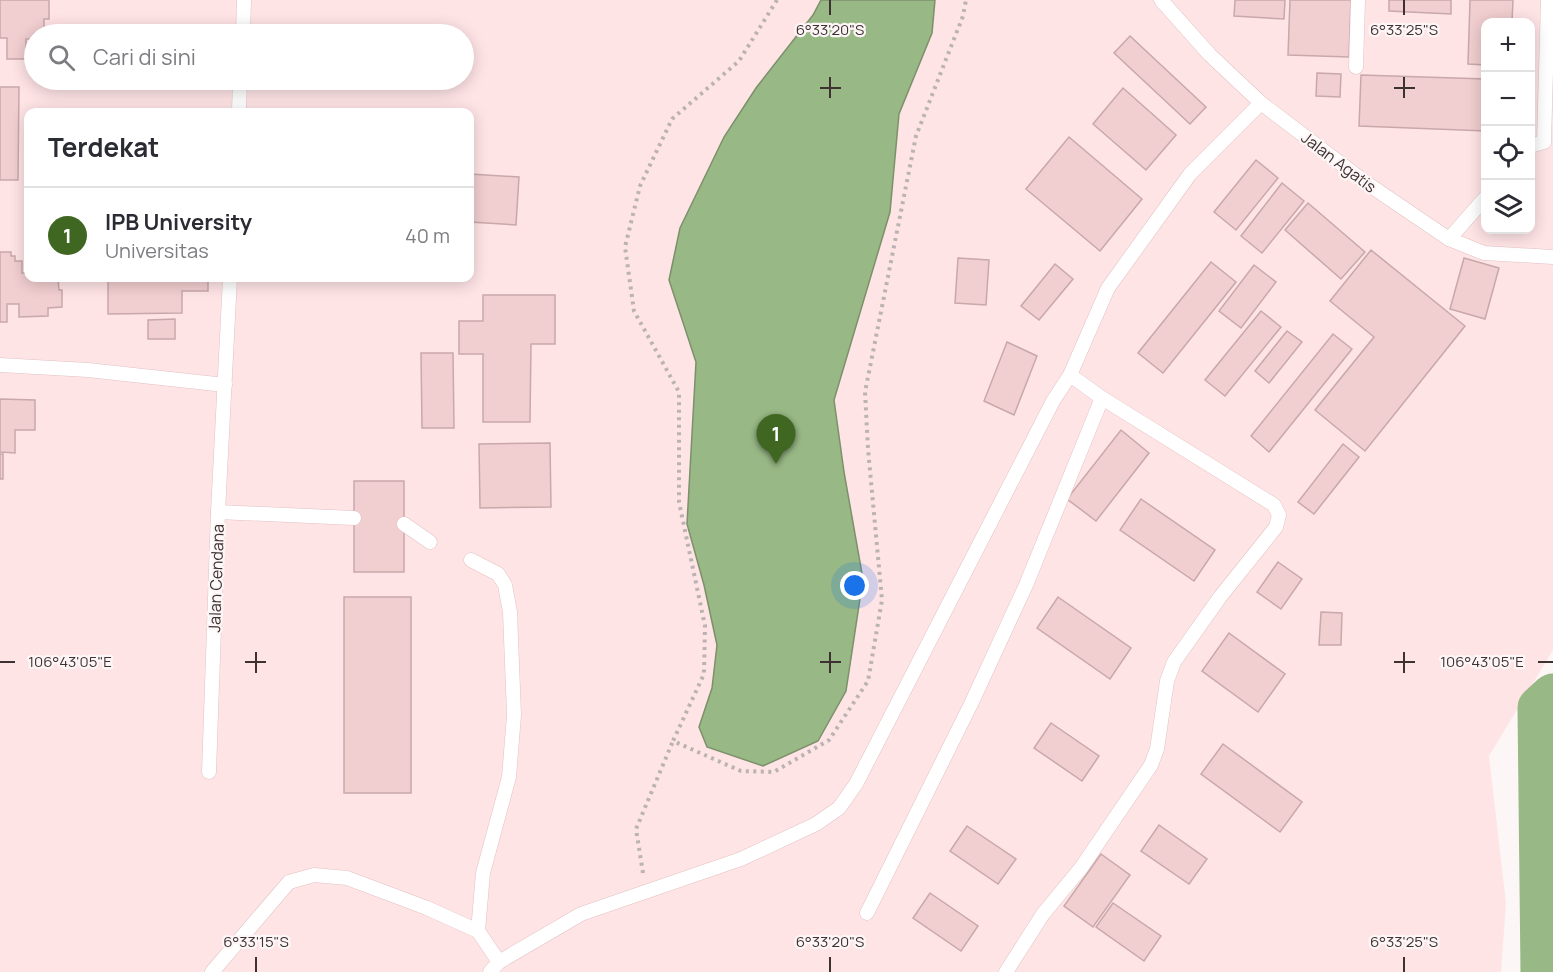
<!DOCTYPE html>
<html lang="id">
<meta charset="utf-8">
<style>
body{margin:0;font-family:Manrope,sans-serif;background:#f7f7f7;color:#2b2b33}
.controls{position:absolute;right:18px;top:18px;display:grid;overflow:hidden;border-radius:12px;box-shadow:0 3px 15px #0003}
.controls button{width:54px;height:54px;display:grid;place-items:center;padding:0;border:0;border-bottom:2px solid #e1e1e2;background:#fff;color:#2b2b33;font:30px sans-serif}
.you{position:absolute;left:855px;top:586px;width:21px;height:21px;margin:-15px;border:4px solid #fff;border-radius:50%;background:#1a73e8;box-shadow:0 0 0 9px #1a73e833}
.badge{display:grid;place-items:center;width:39px;height:39px;border-radius:50%;background:#3f6722;color:#fff;font-size:20px;font-weight:700}
.pin{position:absolute;translate:-50% -50px;filter:drop-shadow(0 2px 3px #0008)}
.pin::after{content:'';position:absolute;top:32px;width:21px;height:18px;background:inherit;clip-path:polygon(0 0,100% 0,50% 100%)}
.list{margin:0;padding:0;list-style:none}
h2{display:flex;justify-content:space-between;align-items:center;height:78px;margin:0;padding:0 24px;font-size:26px}
h2 small{font-size:20px;font-weight:400;color:#7c7c81}
.list li{display:grid;grid-template-columns:39px 1fr auto;gap:18px;align-items:center;box-sizing:border-box;height:96px;padding:0 24px;border-top:2px solid #e1e1e2}
.list b{display:block;font-size:22px;white-space:nowrap}
.list p{margin:0;font-size:20px;white-space:nowrap;color:#7c7c81}
.list em{font-size:20px;font-style:normal;color:#7c7c81}
.icon{flex:none;width:33px;height:33px;fill:none;stroke:currentColor;stroke-width:2;stroke-linecap:round;stroke-linejoin:round}
.map{position:relative;flex:none;width:1553px;height:972px;overflow:hidden}
.search{position:absolute;background:#fff;box-shadow:0 3px 15px #0003;left:24px;top:24px;width:450px;height:66px;display:flex;align-items:center;gap:15px;box-sizing:border-box;padding:0 21px;border-radius:33px;color:#7c7c81;font-size:22px}
.panel{position:absolute;background:#fff;box-shadow:0 3px 15px #0003;left:24px;top:108px;width:450px;height:174px;border-radius:12px}
.map>svg:first-child{display:block}
</style>
<div class="map">
<svg width="1553" height="972" viewBox="0 0 1553 972">
<rect width="100%" height="100%" fill="#fdf6f6"/>
<path fill="#ffe4e6" fill-rule="evenodd" d="M0 0H1553V650L1489 756 1506 903 1501 972H0ZM1486 22H1530V230H1486ZM34 34H464V80H34ZM28 112H470V278H28Z"/>
<path fill="#98b885" stroke="#7d906c" stroke-width="1.5" d="M821 0H935L932 33 899 114 890 212 834 400 844 472 863 579 846 691 818 741 763 766 707 747 699 727 712 688 717 645 704 585 687 524 696 362 669 280 680 228 724 137 756 88 813 15Z"/>
<g fill="none" stroke-linecap="round" stroke-linejoin="round">
<path stroke="#98b885" stroke-width="45" d="M1543 972 1540 708 1553 696"/>
</g>
<g fill="#f1ced0" stroke="#c9a8aa" stroke-width="1.5">
<path d="M0 0H49V19H44V34H34V39H26V59H7V38H0Z"/>
<path d="M1235 0H1285L1284 19 1234 16Z"/>
<path d="M1290 0H1351L1349 57 1288 55Z"/>
<path d="M1389 0H1451V14L1389 11Z"/>
<path d="M1470 0H1513L1512 22H1486V65L1468 64Z"/>
<path d="M1130 36 1206 107 1190 124 1114 53Z"/>
<path d="M1317 73 1341 74 1340 97 1316 96Z"/>
<path d="M1361 75 1486 79V131L1359 126Z"/>
<path d="M0 87H19L18 180H0Z"/>
<path d="M1123 88 1176 135 1146 170 1093 124Z"/>
<path d="M1069 137 1142 199 1100 251 1026 189Z"/>
<path d="M1256 160 1278 178 1236 230 1214 212Z"/>
<path d="M470 174 519 177 516 225 470 222Z"/>
<path d="M1282 183 1304 201 1262 253 1241 236Z"/>
<path d="M1308 203 1365 252 1341 279 1285 230Z"/>
<path d="M1371 250 1465 326 1365 451 1315 410 1374 337 1330 301Z"/>
<path d="M0 252H11V256H15V261H22V273H28V278H58L59 290H62V307L48 308V316L19 317V304H7V322H0Z"/>
<path d="M958 258 989 260 986 305 955 303Z"/>
<path d="M1464 258 1499 268 1485 319 1450 309Z"/>
<path d="M1211 262 1236 282 1163 373 1138 353Z"/>
<path d="M1055 264 1073 279 1039 320 1021 306Z"/>
<path d="M1254 265 1276 282 1241 328 1219 311Z"/>
<path d="M108 278H208V291H182V313L108 314Z"/>
<path d="M483 295H555V344H531L530 422H483V354H459V321H483Z"/>
<path d="M1261 311 1281 327 1225 396 1205 380Z"/>
<path d="M175 319V339H148V320Z"/>
<path d="M1287 331 1302 342 1269 383 1255 371Z"/>
<path d="M1333 334 1352 349 1269 452 1251 436Z"/>
<path d="M1007 342 1037 356 1014 415 984 401Z"/>
<path d="M421 353H453L454 428H422Z"/>
<path d="M0 399 35 400V430H15V453L0 452Z"/>
<path d="M1121 430 1149 453 1096 521 1067 499Z"/>
<path d="M550 443 551 507 480 508 479 444Z"/>
<path d="M1343 444 1359 457 1314 514 1298 502Z"/>
<rect x="0" y="454" width="3" height="25"/>
<rect x="354" y="481" width="50" height="91"/>
<path d="M1141 499 1215 550 1194 581 1120 530Z"/>
<path d="M1278 562 1302 579 1281 609 1257 592Z"/>
<rect x="344" y="597" width="67" height="196"/>
<path d="M1058 597 1131 648 1110 679 1037 628Z"/>
<path d="M1321 612 1342 613 1341 645H1319Z"/>
<path d="M1229 633 1285 674 1258 712 1202 671Z"/>
<path d="M1051 723 1099 756 1082 781 1034 748Z"/>
<path d="M1223 744 1302 802 1280 832 1201 774Z"/>
<path d="M1159 825 1207 859 1189 884 1141 851Z"/>
<path d="M967 826 1016 859 998 884 950 851Z"/>
<path d="M1101 854 1130 875 1093 927 1064 906Z"/>
<path d="M930 893 978 926 961 951 913 918Z"/>
<path d="M1113 903 1161 936 1144 961 1096 927Z"/>
</g>
<g fill="none" stroke-linecap="round" stroke-linejoin="round">
<g stroke="#e2c1c3" stroke-width="15">
<g id="service">
<path d="M1161 0 1210 55 1261 103 1365 182 1449 239 1484 253 1553 257"/>
<path d="M243 34 244 0"/>
<path d="M1356 67 1358 0"/>
<path d="M239 112 240 80"/>
<path d="M1530 146 1544 142 1548 0"/>
<path d="M1449 239 1486 197"/>
<path d="M0 365 88 370 225 385"/>
<path d="M218 512 354 518"/>
<path d="M404 524 430 542"/>
<path d="M471 560 498 574 505 585 510 612 514 715 509 777 483 873 478 931 499 962"/>
<path d="M209 772 218 512 230 278"/>
<path d="M867 913 971 704 1026 585 1102 398"/>
<path d="M212 972 289 882 314 875 347 878 427 908 478 931"/>
<path d="M490 972 499 962 581 914 741 859 816 824 839 808 856 784 1053 401 1070 375 1108 288 1190 174 1261 103"/>
<path d="M1006 972 1043 914 1081 868 1151 765 1157 749 1167 681 1174 662 1220 597 1276 527 1279 515 1274 505 1102 398 1070 375"/>
</g>
</g>
<g stroke="#bbb2b2" stroke-width="4" stroke-dasharray="3 4.5" stroke-linecap="butt">
<path d="M777 0 739 61 672 119 640 186 625 247 634 311 679 392V502L705 626 704 674 673 741 741 771 774 772 829 740 868 681 882 600 868 449 865 392 916 136 963 16 966 0"/>
<path d="M643 873 636 829 673 741"/>
</g>
<use href="#service" stroke="#fff" stroke-width="14"/>
</g>
<path fill="none" stroke="#3e3131" stroke-width="2" d="M830 0V15M1404 0V15M830 77V98M1404 77V98M820 88H841M1394 88H1415M256 652V673M830 652V673M1404 652V673M0 662H15M245 662H266M820 662H841M1394 662H1415M1538 662H1553M256 957V972M830 957V972M1404 957V972"/>
<g text-anchor="middle" stroke-width="4.5" stroke-linejoin="round" paint-order="stroke">
<g font-size="16" fill="#3e3131" stroke="#fdf6f6">
<text transform="translate(1339 162) rotate(37)" y="6">Jalan Agatis</text>
<text transform="translate(216 578) rotate(-88)" y="6">Jalan Cendana</text>
</g>
</g>
<g font-size="15" text-anchor="middle" fill="#3e3131" stroke="#fdf6f6" stroke-width="4.5" stroke-linejoin="round" paint-order="stroke">
<text x="830" y="35">6°33'20"S</text>
<text x="1404" y="35">6°33'25"S</text>
<text x="1482" y="667">106°43'05"E</text>
<text x="70" y="667">106°43'05"E</text>
<text x="256" y="947">6°33'15"S</text>
<text x="830" y="947">6°33'20"S</text>
<text x="1404" y="947">6°33'25"S</text>
</g>
</svg>
<div class="controls">
<button>+</button>
<button>−</button>
<button><svg class="icon" aria-label="locate" viewBox="0 0 24 24"><circle cx="12" cy="12" r="6"/><path d="M12 2v4M12 18v4M2 12h4M18 12h4"/></svg></button>
<button><svg class="icon" aria-label="layers" viewBox="0 0 24 24"><path d="M12 4l9 5-9 5-9-5zM3 14l9 5 9-5"/></svg></button>
</div>
<div class="you"></div>
<div class="pin badge" style="left:776px;top:464px">1</div>
<div class="search"><svg class="icon" aria-label="search" viewBox="0 0 24 24"><circle cx="10" cy="10" r="6"/><path d="M15 15l6 6"/></svg>Cari di sini</div>
<section class="panel">
<h2>Terdekat<small></small></h2>
<ul class="list">
<li><span class="badge">1</span><div><b>IPB University</b><p>Universitas</p></div><em>40 m</em></li>
</ul>
</section>
</div>
